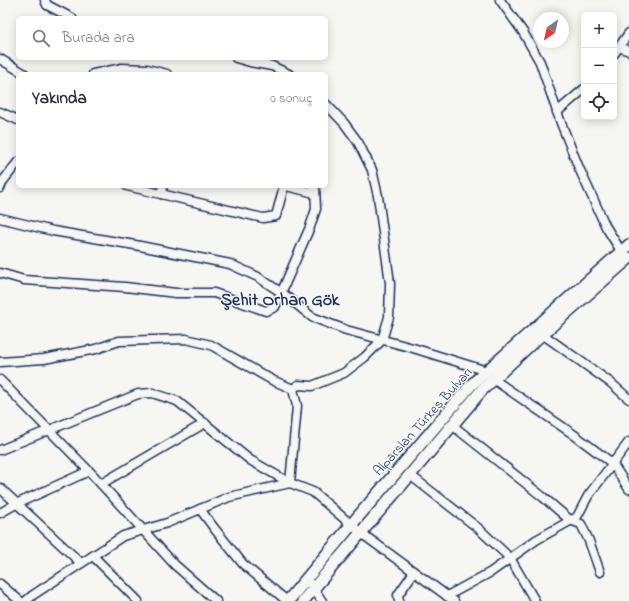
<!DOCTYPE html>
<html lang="tr">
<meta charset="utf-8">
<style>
body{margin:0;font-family:"Indie Flower",sans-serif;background:#f7f7f7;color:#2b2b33}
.controls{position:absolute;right:12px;top:12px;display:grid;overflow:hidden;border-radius:6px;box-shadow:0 2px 10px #0003}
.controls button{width:36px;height:36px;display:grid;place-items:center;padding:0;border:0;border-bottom:1px solid #e1e1e2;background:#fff;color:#2b2b33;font:20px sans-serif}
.compass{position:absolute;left:533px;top:12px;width:36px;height:36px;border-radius:50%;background:#fff;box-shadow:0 2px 10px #0003;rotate:214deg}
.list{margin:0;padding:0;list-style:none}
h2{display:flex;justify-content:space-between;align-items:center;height:52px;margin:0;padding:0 16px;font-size:17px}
h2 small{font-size:13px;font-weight:400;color:#7c7c81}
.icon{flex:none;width:22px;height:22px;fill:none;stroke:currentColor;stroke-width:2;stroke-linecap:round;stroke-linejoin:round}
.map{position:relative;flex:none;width:629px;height:601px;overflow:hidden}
.search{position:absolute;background:#fff;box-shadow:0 2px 10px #0003;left:16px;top:16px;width:312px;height:44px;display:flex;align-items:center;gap:10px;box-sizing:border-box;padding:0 14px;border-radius:6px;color:#7c7c81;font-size:15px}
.panel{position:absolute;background:#fff;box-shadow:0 2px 10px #0003;left:16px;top:72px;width:312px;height:116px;border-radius:6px}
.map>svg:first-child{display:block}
</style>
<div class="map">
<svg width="629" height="601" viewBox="0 0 629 601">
<rect width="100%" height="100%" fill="#f6f6f2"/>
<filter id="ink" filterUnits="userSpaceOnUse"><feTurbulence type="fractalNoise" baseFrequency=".025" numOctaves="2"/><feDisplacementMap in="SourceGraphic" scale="8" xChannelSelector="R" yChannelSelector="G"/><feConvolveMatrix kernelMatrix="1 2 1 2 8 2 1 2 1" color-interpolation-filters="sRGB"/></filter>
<g filter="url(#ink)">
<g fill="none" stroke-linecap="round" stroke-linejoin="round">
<g stroke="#1b2f5e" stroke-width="11">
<g id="minor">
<path d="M45 0 47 5 72 18"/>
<path d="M500 0 523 32 540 62 561 123 579 168 606 227 621 251 625 255"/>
<path d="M619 47 629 51"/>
<path d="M614 54 629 33"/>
<path d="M236 58 250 62 272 66 289 74"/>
<path d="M0 59 25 74"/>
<path d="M93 74 122 68 147 69 167 74"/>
<path d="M0 112 18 120"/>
<path d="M557 112 584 89"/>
<path d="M127 186 263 218 276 216 284 186"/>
<path d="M286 186 315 193"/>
<path d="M0 188 3 181 18 162"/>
<path d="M161 194 163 186"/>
<path d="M0 218 53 231 135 245 230 264 258 277 285 295 312 317 346 330 413 348 487 371"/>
<path d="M0 273 24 280 125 287 176 293H214L266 311 275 307 310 227 316 209 315 186"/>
<path d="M538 331 611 383 629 399"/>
<path d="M0 362 44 359 96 349 119 341 186 339 211 345 272 380 293 389"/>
<path d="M493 379 573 434 612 463 629 489"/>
<path d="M0 380 92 474 175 565 216 601"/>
<path d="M452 425 543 497 570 520 581 524 589 541 600 572"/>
<path d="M0 450 138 394 152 393 177 401 250 460 290 483 297 406 293 389 298 385 312 386 344 373 365 357 382 340 389 317 390 283 378 196 372 170 358 142 344 123 326 104"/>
<path d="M410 475 478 528 510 558 535 601"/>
<path d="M101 484 205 423"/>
<path d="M0 488 81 563"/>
<path d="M200 509 214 528 243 564 287 601"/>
<path d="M0 513 16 504 89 471"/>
<path d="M93 556 138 601"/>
<path d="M0 584 20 601"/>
<path d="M311 585 322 601"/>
<path d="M447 596 491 572 536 540 577 517 588 496 629 442"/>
<path d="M26 601 33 595 123 536 167 523 229 497 290 483 313 492 361 533 454 601"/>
<path d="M399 601 398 595 414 572"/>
</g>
</g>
<g stroke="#1b2f5e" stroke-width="14">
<g id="major">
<path d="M288 601 357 518 471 385 629 245"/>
<path d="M303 601 482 390 533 342 629 258"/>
</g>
</g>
<use href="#minor" stroke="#f6f6f2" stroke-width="8"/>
<use href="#major" stroke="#f6f6f2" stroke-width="11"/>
</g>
</g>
<g text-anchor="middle" stroke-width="3" stroke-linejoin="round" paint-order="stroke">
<g font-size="14" fill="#1b2f5e" stroke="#f6f6f2">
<text transform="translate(422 421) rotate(-48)" y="5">Alparslan Türkeş Bulvarı</text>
</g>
<g font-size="18" font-weight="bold" fill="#1b2f5e" stroke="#f6f6f2">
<text x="280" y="305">Şehit Orhan Gök</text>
</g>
</g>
</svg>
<div class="controls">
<button>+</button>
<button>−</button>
<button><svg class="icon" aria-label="locate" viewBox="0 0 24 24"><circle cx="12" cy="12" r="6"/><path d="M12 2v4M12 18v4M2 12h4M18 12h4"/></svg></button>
</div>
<svg class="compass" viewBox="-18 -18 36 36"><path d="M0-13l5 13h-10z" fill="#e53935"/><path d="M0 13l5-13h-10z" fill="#7c7c81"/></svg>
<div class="search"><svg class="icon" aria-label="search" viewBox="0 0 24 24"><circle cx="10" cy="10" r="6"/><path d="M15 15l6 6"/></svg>Burada ara</div>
<section class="panel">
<h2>Yakında<small>0 sonuç</small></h2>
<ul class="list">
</ul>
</section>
</div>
